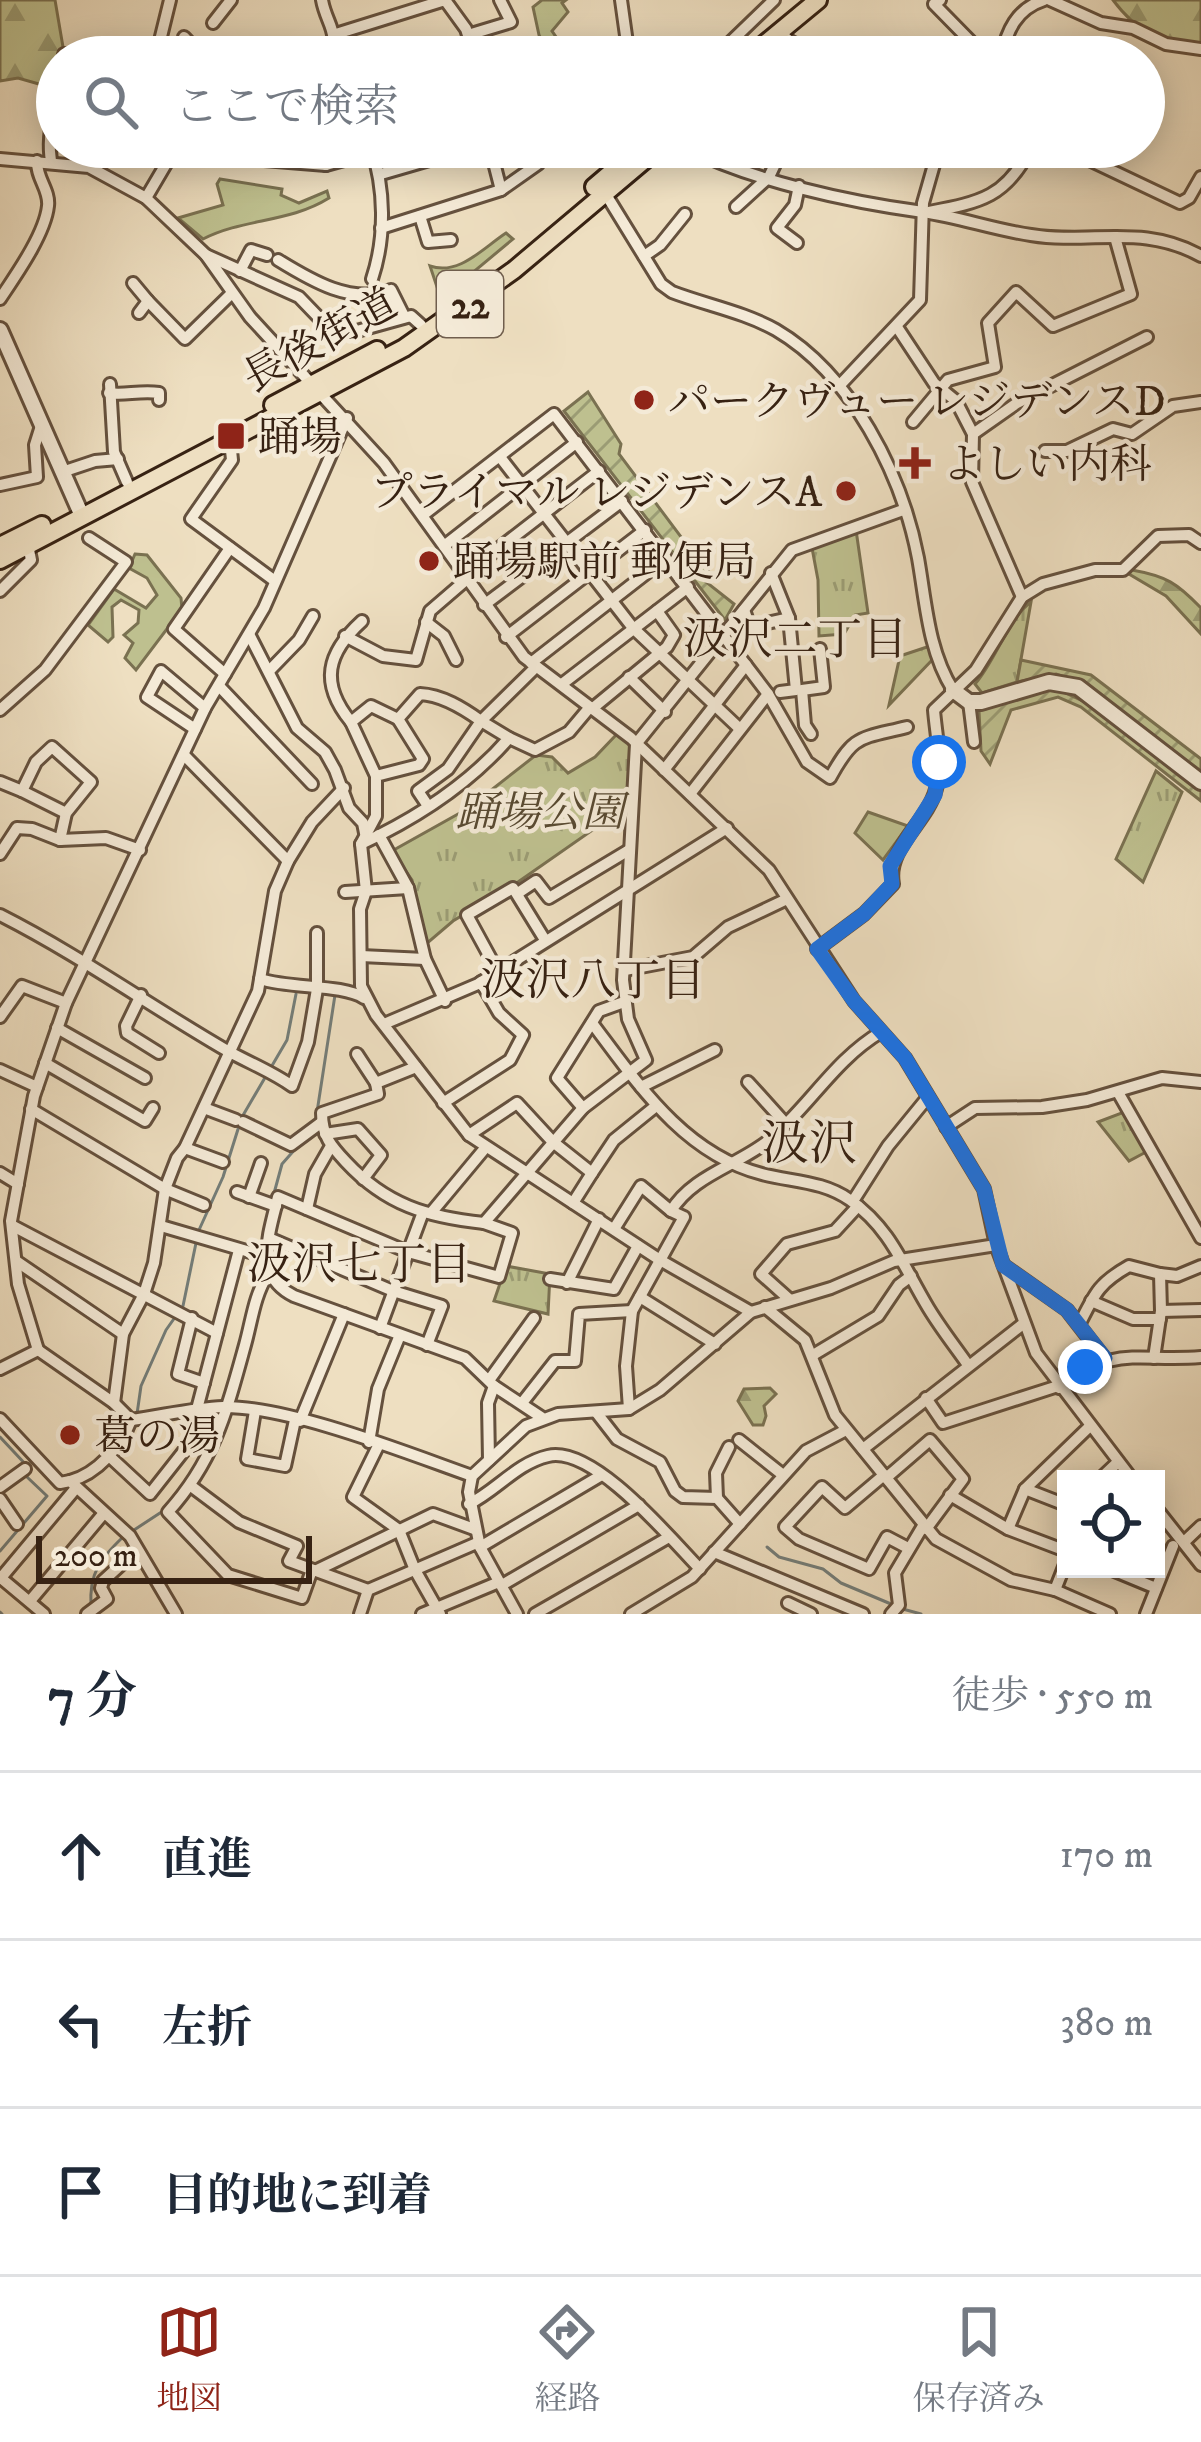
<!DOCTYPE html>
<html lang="ja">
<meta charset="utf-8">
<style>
body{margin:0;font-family:"IM FELL DW Pica","Noto Serif JP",serif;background:#f6f6f7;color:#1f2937}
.controls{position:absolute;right:36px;bottom:36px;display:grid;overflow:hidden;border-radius:0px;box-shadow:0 6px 30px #0003}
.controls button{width:108px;height:108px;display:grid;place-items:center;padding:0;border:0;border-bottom:3px solid #e0e1e3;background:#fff;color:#1f2937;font:60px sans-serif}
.scale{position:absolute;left:36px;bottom:30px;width:276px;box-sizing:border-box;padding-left:12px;border:6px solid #372213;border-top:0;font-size:33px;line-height:42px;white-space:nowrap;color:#372213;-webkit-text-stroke:9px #f4ead7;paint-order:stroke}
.stop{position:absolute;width:36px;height:36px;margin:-27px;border:9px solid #1a73e8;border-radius:50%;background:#fff}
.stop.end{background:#1a73e8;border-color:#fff;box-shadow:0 3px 12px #0008}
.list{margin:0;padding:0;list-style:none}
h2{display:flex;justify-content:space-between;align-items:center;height:156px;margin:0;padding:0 48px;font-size:51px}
h2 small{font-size:39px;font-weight:400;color:#747a83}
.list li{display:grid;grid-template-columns:78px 1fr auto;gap:36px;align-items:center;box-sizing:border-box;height:168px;padding:0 48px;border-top:3px solid #e0e1e3}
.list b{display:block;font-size:45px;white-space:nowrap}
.list em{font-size:39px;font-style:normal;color:#747a83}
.icon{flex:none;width:66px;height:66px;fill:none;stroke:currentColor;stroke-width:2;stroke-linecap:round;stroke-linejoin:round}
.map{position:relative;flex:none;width:1201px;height:1614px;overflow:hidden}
.search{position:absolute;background:#fff;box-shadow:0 6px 30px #0003;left:36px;right:36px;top:36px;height:132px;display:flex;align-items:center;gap:30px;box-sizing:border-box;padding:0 42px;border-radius:66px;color:#747a83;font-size:45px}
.sheet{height:660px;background:#fff}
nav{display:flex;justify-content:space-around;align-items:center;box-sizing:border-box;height:168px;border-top:3px solid #e0e1e3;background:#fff;font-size:33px;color:#747a83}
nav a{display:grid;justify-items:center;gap:6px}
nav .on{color:#8f2418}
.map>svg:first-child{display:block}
</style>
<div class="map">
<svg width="1201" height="1614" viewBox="0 0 1201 1614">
<defs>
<pattern id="forest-firs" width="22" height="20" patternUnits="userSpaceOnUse" patternTransform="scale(3)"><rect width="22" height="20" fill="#bec08f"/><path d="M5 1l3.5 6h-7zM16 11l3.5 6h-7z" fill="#9b9c74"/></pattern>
<pattern id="park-tufts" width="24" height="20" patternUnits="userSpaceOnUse" patternTransform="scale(3)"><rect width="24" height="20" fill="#bec08f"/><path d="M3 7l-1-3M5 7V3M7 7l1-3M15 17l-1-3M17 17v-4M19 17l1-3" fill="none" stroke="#9b9c74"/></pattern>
<pattern id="garden-furrows" width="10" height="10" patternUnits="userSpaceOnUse" patternTransform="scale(3)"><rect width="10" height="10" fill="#bec08f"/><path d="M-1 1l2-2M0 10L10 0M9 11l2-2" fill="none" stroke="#9b9c74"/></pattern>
</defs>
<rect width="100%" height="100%" fill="#eedfc1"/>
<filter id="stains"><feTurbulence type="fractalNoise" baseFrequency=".00167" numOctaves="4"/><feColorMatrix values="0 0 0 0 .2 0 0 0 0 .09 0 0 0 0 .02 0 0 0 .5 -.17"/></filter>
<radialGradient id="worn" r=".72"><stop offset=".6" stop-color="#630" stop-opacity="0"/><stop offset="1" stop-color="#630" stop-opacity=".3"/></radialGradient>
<g fill="#bec08f" stroke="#7a7151" stroke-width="3">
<path d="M542 0H566L562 3 568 12 552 31 570 57H550L539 35 533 7Z"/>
<path d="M220 179 282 189 281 195 299 203 327 191 329 198C289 223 244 218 203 239L178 218 223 205 217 184Z"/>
<path d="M506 233 513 239 441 299 430 266C459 276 483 248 506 233Z"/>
<path d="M135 554 147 555 181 598 182 609 136 670 125 658 133 643 124 635 138 623 139 610 121 600 112 607 113 637 108 642 88 625 114 589 146 608 157 595 147 578 129 568Z"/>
<path d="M868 812 908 826 883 860 855 833Z"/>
</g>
<g fill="url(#forest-firs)" stroke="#7a7151" stroke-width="3">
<path d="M0 0H55L63 47 61 57H57L53 88 18 78 0 81Z"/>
<path d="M1113 0H1201V44C1157 37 1141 37 1113 0Z"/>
<path d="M1132 570C1166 576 1177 583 1201 608V634L1166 596 1129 574Z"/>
<path d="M770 1388 776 1394 764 1406 766 1416 763 1425H753L738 1401 744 1389Z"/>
</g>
<g fill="url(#park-tufts)" stroke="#7a7151" stroke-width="3">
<path d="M856 530 868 613 855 615 844 634 819 636 818 580 812 548Z"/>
<path d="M1031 602 1017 682 982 693 975 684C995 662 1009 617 1031 602Z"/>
<path d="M930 646 933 659 889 705 900 656Z"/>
<path d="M617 734 632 745 627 806 518 882 453 921 425 945 412 880 392 851 467 809 536 755 552 757 568 773 595 757Z"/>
<path d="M1156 771 1182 792 1143 882 1116 859Z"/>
<path d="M1124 1112 1146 1152 1129 1161 1098 1122Z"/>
<path d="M506 1266 550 1274 548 1314 494 1301Z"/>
</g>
<g fill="url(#garden-furrows)" stroke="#7a7151" stroke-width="3">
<path d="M588 392 621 444 619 454 693 553 709 565 706 582 734 604 725 620 564 411Z"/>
<path d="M1021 660 1091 675 1201 759V772L1079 681 1056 674 1017 682Z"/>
<path d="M1059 690 1087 703 1201 791V801L1081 707 1058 697 1011 710 990 764 981 751 979 711 1040 691Z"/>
</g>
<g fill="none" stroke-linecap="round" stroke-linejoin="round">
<g stroke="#747d78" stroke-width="3">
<path d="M317 1112 335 995"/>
<path d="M242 1117 287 1040 296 994"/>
<path d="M273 1197 282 1164 297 1147"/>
<path d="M199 1230 223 1177 239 1126"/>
<path d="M256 1285 261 1259"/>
<path d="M243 1331 251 1300"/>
<path d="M224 1400 236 1358"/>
<path d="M137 1414 141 1386 166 1330 183 1306 196 1243"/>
<path d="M0 1437 29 1468 27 1477 47 1496 0 1551"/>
<path d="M131 1532 163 1511"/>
<path d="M767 1547 779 1557 823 1569 841 1583 891 1604"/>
<path d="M91 1606C89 1573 100 1559 123 1537"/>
<path d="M899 1608 921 1614"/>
<path d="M0 1612 2 1614"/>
</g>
<g stroke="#65513e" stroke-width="16">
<g id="minor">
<path d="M322 0C326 24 342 34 327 57"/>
<path d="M621 0 629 57"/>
<path d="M940 0 934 4 986 57"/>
<path d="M1050 0 1101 23 1133 28 1166 44 1201 49"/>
<path d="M213 23 231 0"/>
<path d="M780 32C798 53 813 43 830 57"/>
<path d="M336 34 445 0 466 29 475 57"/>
<path d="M468 35 511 22 500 0"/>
<path d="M184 37 203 57"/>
<path d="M64 54 122 57"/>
<path d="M156 57 170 0"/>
<path d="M426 57 471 43"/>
<path d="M715 57 774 0"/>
<path d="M1001 57C1007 31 1016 9 1044 0"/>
<path d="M235 147 238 158 326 165 373 152"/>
<path d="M320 147 326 165"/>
<path d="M371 147C385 188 386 237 372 279"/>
<path d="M685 147C752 181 849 202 923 212 959 217 995 230 1031 235 1092 245 1142 223 1201 256"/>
<path d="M863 147 866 155 881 147"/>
<path d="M1062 147 1180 203 1189 198 1201 177"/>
<path d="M0 159 89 167 146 198 206 255 250 317 384 463 524 657 631 738 769 870 854 1001 905 1058 984 1189 996 1245 1036 1353 1132 1479"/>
<path d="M51 161C47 137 54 116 56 91"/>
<path d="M381 174 474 147"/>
<path d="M602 188 661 284 672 292C706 305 744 312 776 330 851 374 902 474 918 558 926 603 928 650 953 690"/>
<path d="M501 190 538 164 543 147"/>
<path d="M146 198 176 147"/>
<path d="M736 207 769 177 783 147"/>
<path d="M929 212C981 202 1007 197 1031 147"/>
<path d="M420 216 428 242 451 240"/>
<path d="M381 228 501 190 490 147"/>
<path d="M797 243 777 228 795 205 799 186"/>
<path d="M206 255 299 297 325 324 346 334 411 316 421 325"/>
<path d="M644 256 660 245 685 214"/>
<path d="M278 260C312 281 352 305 391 290L404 316"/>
<path d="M240 271 251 250 267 255"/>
<path d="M133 283 148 301"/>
<path d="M0 299C16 275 45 234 48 206 50 190 36 178 37 161"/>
<path d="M139 313 148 301 185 339 230 295"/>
<path d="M897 327 934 383 956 401 973 434 972 482 1022 597"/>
<path d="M110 384 114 452 127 482"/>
<path d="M840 385 920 300 923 203 939 147"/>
<path d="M109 393C123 396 140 390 159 393V400"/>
<path d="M913 422 948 380 995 367 988 323 1016 292 1053 326 1131 294 1115 237"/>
<path d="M973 434 1017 403 1147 337"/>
<path d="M230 440 232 460 191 519 275 581"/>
<path d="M1045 451H1067L1113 429 1132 434 1173 406 1201 402"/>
<path d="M500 457 633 628 740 729"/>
<path d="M62 472 95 461 118 459"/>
<path d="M0 485 37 477 35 445 41 426"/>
<path d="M423 515 554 414 768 694 807 762 830 778C854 734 859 739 907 727"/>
<path d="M444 546 577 442"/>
<path d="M771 573 789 618 796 690 780 692"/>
<path d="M463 576 599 471"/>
<path d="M0 591 31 560 28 545"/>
<path d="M484 605 622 501"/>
<path d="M744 610 750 627 789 618"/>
<path d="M426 622 444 636 456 660"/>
<path d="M250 636 297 728 325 752 335 770 349 808 363 823 365 833"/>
<path d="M345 636 383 656 416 660 430 611 466 580"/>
<path d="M506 637 645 530"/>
<path d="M531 663 666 558"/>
<path d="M269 671 299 640 313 616"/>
<path d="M225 674 174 629 230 548"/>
<path d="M629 677 665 712"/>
<path d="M562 684 688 587"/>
<path d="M219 686 312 784"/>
<path d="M969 702 974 742"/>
<path d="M593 708 667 647 674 635 657 611"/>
<path d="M0 710 45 670 126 562 89 538"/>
<path d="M351 722C319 683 327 653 362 621"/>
<path d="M195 729 147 697 161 671 205 708"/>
<path d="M811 734 805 725 802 690 824 687 820 649"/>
<path d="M509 738 535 750 569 732 590 707"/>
<path d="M184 755 288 861"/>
<path d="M664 770 746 665"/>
<path d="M376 776 351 722 371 706 398 719"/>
<path d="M0 782 22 791 36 762 52 747 91 782 66 813 60 840 32 829 17 828 0 854"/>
<path d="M22 791 66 813"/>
<path d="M690 794 768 694"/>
<path d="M428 806 418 791 448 769 481 721C463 708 442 695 420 694L398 719 423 759 419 765 376 776V816L361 844 366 891 360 909 361 986 376 1015 469 1135 660 1260 751 1312"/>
<path d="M379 835 408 888 425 959 445 1001"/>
<path d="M60 840 106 838 140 850"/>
<path d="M361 844C417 818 469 784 509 738L481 721 536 667"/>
<path d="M345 892 408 888"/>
<path d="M518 893 536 881 549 898 629 850"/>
<path d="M0 915C79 955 150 1006 226 1050 249 1063 271 1071 292 1086L308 1042 317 989V933"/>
<path d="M817 949 864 914 893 884C886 848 927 823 936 789 943 764 936 736 934 710L976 670 1022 597 1043 584 1095 570H1123L1158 536 1189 535 1201 543"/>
<path d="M361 956 425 959"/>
<path d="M497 970 467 915 513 888 545 940"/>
<path d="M625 970 693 957 728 927 787 899"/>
<path d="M260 979C291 989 342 984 364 998"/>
<path d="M141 995 126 1026 127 1033 159 1053"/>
<path d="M0 1017 22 986 66 1003"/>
<path d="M592 1023C638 1084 684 1154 762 1174 793 1182 823 1181 850 1200 889 1227 903 1265 926 1304 938 1325 954 1345 968 1365"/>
<path d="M384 1024 478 984 727 828"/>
<path d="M57 1028 145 1078"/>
<path d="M357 1054 376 1083"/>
<path d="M45 1063 145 1121 153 1108"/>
<path d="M416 1067 376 1083 378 1094 322 1113C322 1136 331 1146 346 1162 386 1205 427 1217 484 1223L583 1108 646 1060 628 1019 623 980 636 744 792 550 903 510"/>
<path d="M0 1070 37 1087"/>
<path d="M748 1082 785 1123"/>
<path d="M641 1087 715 1050"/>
<path d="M1119 1094 1201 1238"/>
<path d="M443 1103 510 1060 523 1035 499 1013 481 982"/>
<path d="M204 1108 236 1120"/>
<path d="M583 1108 557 1078 599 1011 624 1002"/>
<path d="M31 1109 165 1189 204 1205"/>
<path d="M243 1122 291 1145 322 1122"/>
<path d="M946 1127 975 1108 1042 1107 1087 1100 1162 1078 1201 1082"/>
<path d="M325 1134 358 1129 381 1155 363 1179"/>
<path d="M469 1135 517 1103 553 1142 592 1173 614 1140 656 1106"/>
<path d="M185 1148 223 1162"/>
<path d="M0 1173 18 1184"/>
<path d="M237 1192 276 1206"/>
<path d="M249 1197 261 1163"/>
<path d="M853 1201 888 1146 928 1097"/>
<path d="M573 1203 592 1173"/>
<path d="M307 1209 315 1174 331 1146"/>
<path d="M431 1213 486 1147"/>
<path d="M484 1223 512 1233 499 1277 408 1252 278 1197C269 1234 253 1276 294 1296L465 1358 494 1386 541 1417"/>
<path d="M13 1226 217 1333"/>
<path d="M161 1226 267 1257"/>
<path d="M614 1229 641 1186 671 1211"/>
<path d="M269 1238 393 1291 442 1306 427 1345"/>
<path d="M16 1261 123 1334"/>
<path d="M1006 1267 1067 1310 1105 1359"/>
<path d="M268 1274C254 1296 252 1320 245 1345 227 1410 215 1460 168 1512L228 1575 302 1598 312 1570"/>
<path d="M550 1279 614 1289 638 1246"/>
<path d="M567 1283 599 1219"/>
<path d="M640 1297 715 1344"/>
<path d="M789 1299 761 1274 787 1244 835 1231 858 1206"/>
<path d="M1091 1301 1133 1319H1160"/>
<path d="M765 1307 805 1340 835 1415 936 1539 1011 1580 1055 1590 1110 1614"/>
<path d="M1161 1311 1201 1310"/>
<path d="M192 1318 178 1374 204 1383"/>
<path d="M1080 1323C1095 1293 1099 1283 1129 1266L1160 1274"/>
<path d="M380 1328 423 1212"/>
<path d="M38 1350 18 1284 11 1221 34 1096 66 1003 205 708 264 608 347 418"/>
<path d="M38 1350 114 1403 131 1420"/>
<path d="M813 1355 878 1316 899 1285 911 1276"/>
<path d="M1154 1358 1161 1311 1160 1274 1177 1276 1201 1266"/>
<path d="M0 1369 38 1350"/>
<path d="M490 1379 534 1318"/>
<path d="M1059 1388C1115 1344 1137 1362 1201 1357"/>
<path d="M926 1398 943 1423 1058 1386"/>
<path d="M114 1403 123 1334 144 1294 154 1263 165 1189 177 1158 185 1148 258 991 275 891 288 861 312 822 344 788"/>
<path d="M522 1403 555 1361H575L579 1314 632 1311"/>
<path d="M629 1409 626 1366 632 1311 684 1217 671 1211C692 1176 736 1166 768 1141 809 1107 834 1060 881 1032"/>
<path d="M255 1411 247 1459 285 1466 295 1420"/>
<path d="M596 1412 617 1439 660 1462 675 1491 683 1497 717 1498 740 1524"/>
<path d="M0 1419 60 1483 70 1481 130 1536 176 1614"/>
<path d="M131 1420C161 1416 193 1408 223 1407 289 1406 407 1453 472 1476"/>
<path d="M300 1421 344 1314"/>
<path d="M739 1440 783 1475"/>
<path d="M369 1442 378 1389 400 1335"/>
<path d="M379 1444 353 1497 399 1530 415 1570 440 1614"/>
<path d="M863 1449 1023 1324"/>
<path d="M108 1455 150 1494 187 1447 239 1250"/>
<path d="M489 1460 488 1403 494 1386"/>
<path d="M884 1475 845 1508 822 1487 785 1527 799 1539 869 1569 887 1537 908 1548"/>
<path d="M886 1478 930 1440 963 1479 926 1529"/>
<path d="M1100 1479 1118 1462"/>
<path d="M70 1481C97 1474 121 1447 131 1420"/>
<path d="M191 1486 239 1522 297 1546 289 1561 368 1590"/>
<path d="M0 1487 25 1469"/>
<path d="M1025 1489 1066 1505"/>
<path d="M950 1495 1008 1529 1066 1551"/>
<path d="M717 1498 716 1473 729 1447"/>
<path d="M0 1499 17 1524"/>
<path d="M469 1504C496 1491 517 1463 548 1456 593 1445 670 1538 700 1569"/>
<path d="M1156 1508 1201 1565"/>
<path d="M1008 1529 1025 1489 1089 1427"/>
<path d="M1184 1542 1201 1526"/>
<path d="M480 1547 600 1476"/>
<path d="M714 1552 863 1614"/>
<path d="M1110 1569 1156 1588"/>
<path d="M315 1571 433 1514 474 1529"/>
<path d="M1 1578 44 1614"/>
<path d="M0 1579 76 1488"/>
<path d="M502 1585 639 1505"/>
<path d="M1055 1590 1066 1562"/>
<path d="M30 1601 104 1513"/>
<path d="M788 1603 811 1614"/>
<path d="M87 1614 107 1599 101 1588 103 1581 137 1550"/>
<path d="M360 1614 368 1590 479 1542"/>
<path d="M422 1614 499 1582"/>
<path d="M517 1614 480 1547 469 1492 472 1476 526 1426 558 1414 629 1409 660 1390 751 1312 831 1288 894 1261 996 1245"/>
<path d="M535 1614 669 1537"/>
<path d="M631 1614 692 1577 806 1451 846 1430"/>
<path d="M891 1614 899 1605 895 1573 923 1526"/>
<path d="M1146 1614 1173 1546"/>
</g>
</g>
<g stroke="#65513e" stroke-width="20">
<g id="tertiary">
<path d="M0 330 82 516"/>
<path d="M953 690 969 702H981L1049 682 1078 687 1201 782"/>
</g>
</g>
<g stroke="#372213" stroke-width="22">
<g id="primary">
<path d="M749 57 818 0"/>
<path d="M594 187 641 147"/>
<path d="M273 405 377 350"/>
<path d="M0 546 42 525"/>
<path d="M0 560 404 348 514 270 660 147"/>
</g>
</g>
<use href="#minor" stroke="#f4ead7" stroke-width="10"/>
<use href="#tertiary" stroke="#f4ead7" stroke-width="14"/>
<use href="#primary" stroke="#eedfc1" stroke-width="16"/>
</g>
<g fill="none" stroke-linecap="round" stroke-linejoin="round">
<path stroke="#1a73e8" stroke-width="15" d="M939 762 935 795 890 866 892 884 864 914 817 949 854 1001 905 1058 984 1189 1003 1265 1067 1310 1105 1358 1085 1367"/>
</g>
<g fill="#8f2418" stroke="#f4ead7" stroke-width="4.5">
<circle cx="644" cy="400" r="12"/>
<rect x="216" y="421" width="30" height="30" rx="6"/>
<path d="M909 445h12v12h12v12h-12v12h-12v-12h-12v-12h12z"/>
<circle cx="846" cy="491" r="12"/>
<circle cx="429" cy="561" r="12"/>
<circle cx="70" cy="1435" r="12"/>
</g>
<g text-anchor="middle" stroke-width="9" stroke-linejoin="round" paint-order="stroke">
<rect fill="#f4ead7" stroke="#705e4e" stroke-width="3" x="437" y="271" width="66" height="66" rx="9"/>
<g font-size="39" font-weight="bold" fill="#372213">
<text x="470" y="318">22</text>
</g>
<g font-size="42" fill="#372213" stroke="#f4ead7">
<text transform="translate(319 339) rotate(-29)" y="15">長後街道</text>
</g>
<g font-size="42" fill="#372213" stroke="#f4ead7" text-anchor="start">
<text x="668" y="415">パークヴュー レジデンスD</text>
<text x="258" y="451">踊場</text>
<text x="942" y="478">よしい内科</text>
<text x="822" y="506" text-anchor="end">プライマル レジデンスA</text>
<text x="453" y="576">踊場駅前 郵便局</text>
<text x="94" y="1450">葛の湯</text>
</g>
<g font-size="42" font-style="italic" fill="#594a32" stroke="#f4ead7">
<text x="540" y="826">踊場公園</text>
</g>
<g font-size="45" fill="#372213" stroke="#f4ead7">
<text x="795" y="654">汲沢二丁目</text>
<text x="593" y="995">汲沢八丁目</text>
<text x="359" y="1279">汲沢七丁目</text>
</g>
<g font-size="48" fill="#372213" stroke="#f4ead7">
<text x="809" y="1159">汲沢</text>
</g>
</g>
<rect width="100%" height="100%" filter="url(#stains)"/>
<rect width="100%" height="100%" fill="url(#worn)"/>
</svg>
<div class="controls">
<button><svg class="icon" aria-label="locate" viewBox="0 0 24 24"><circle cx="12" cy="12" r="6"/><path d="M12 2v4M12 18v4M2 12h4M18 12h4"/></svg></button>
</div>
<div class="scale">200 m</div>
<div class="stop" style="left:939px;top:762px"></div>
<div class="stop end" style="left:1085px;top:1367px"></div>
<div class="search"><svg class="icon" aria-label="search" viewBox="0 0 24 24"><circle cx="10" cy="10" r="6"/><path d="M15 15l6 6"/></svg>ここで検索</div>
</div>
<section class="sheet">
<h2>7 分<small>徒歩 · 550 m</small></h2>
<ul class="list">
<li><svg class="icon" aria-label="ahead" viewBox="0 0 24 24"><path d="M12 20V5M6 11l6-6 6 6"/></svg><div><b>直進</b></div><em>170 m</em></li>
<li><svg class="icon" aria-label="left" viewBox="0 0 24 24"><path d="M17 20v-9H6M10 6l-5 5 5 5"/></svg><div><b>左折</b></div><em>380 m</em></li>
<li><svg class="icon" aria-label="arrive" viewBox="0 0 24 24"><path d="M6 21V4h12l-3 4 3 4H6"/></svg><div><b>目的地に到着</b></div></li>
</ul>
</section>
<nav>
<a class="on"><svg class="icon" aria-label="map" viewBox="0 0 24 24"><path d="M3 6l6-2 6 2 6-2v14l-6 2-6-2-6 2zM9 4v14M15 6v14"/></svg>地図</a>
<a><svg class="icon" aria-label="directions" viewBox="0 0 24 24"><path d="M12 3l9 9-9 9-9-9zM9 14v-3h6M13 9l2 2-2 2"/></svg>経路</a>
<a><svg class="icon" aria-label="saved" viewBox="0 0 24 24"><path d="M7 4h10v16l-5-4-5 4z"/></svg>保存済み</a>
</nav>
